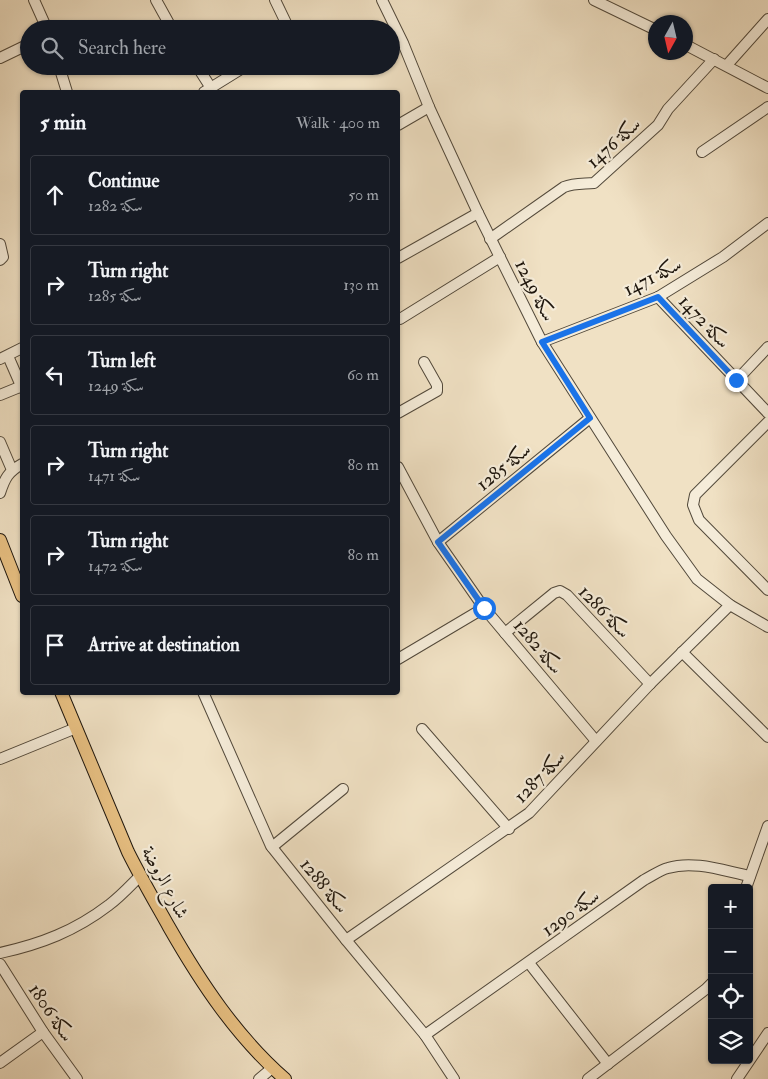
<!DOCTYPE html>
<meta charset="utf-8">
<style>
body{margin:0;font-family:"IM FELL Double Pica",Amiri,serif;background:#20242c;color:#f1f3f6}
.controls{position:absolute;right:15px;bottom:15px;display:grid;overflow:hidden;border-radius:5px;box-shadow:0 1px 4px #0004}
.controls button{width:45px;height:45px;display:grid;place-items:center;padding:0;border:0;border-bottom:1px solid #363941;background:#171b24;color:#f1f3f6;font:25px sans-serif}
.compass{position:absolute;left:648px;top:15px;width:45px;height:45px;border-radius:50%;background:#171b24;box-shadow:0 1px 4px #0004;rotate:188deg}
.stop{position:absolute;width:15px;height:15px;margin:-11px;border:4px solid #1a73e8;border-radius:50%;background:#fff}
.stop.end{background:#1a73e8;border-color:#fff;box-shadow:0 1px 5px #0008}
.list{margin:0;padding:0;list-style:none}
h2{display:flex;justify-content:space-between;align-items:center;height:65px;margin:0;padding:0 20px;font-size:21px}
h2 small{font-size:16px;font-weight:400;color:#9ea1a6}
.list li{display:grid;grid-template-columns:32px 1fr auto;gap:15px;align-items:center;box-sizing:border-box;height:80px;margin:0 10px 10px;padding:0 10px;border:1px solid #363941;border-radius:5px}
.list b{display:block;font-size:19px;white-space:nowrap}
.list p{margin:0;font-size:16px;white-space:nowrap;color:#9ea1a6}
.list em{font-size:16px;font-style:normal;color:#9ea1a6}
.icon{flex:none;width:28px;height:28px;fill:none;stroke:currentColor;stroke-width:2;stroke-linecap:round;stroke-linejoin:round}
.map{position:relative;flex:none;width:768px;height:1079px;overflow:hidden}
.search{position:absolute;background:#171b24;box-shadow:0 1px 4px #0004;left:20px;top:20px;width:380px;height:55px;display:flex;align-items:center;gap:12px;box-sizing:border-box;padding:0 18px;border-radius:28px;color:#9ea1a6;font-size:19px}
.panel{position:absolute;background:#171b24;box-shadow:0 1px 4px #0004;left:20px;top:90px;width:380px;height:605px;border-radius:5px}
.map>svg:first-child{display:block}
</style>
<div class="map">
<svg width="768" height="1079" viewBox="0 0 768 1079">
<rect width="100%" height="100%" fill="#f0e1c4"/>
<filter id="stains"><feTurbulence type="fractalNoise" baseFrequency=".004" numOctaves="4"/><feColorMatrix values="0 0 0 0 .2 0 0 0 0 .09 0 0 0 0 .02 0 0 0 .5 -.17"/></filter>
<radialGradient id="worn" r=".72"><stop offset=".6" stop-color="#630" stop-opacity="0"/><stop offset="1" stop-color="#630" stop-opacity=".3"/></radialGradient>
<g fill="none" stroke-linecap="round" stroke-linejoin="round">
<g stroke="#52493b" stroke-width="12">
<g id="minor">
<path d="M34 0 47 29"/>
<path d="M156 0 172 29"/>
<path d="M275 0 289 29"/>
<path d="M382 0 403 43 429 107 478 213 542 342 666 536 697 579 730 605 768 627"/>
<path d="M594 0 656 30"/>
<path d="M686 45 768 88"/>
<path d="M0 58 29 44"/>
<path d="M727 65 768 19"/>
<path d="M59 66 67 92"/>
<path d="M197 66 211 88"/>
<path d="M204 92 246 66"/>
<path d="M398 125 429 107"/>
<path d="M702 152 768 107"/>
<path d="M490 239 564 187C574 183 583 184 594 183L658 125 668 109 714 59"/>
<path d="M0 244 3 257 0 260"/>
<path d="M398 258 478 213"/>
<path d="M658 297 768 413"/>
<path d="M400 319 500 257"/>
<path d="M542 342 658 297 723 257 768 223"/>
<path d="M8 356 22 388"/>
<path d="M0 359 22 348"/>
<path d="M737 380 768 347"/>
<path d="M0 395 22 386"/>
<path d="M398 413 437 391V385L424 362"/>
<path d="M768 422 695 495 693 505 699 520 768 590"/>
<path d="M0 442 12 470"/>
<path d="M398 467 438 542 484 608 596 741"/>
<path d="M0 493C5 478 8 472 22 464"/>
<path d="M438 542 590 418"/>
<path d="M505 633 554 593 560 591 567 595 650 684"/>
<path d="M682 652 768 737"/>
<path d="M398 659 484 608"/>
<path d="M203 692 271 846 346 940 425 1035 454 1079"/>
<path d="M422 729 509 829"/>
<path d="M0 759 76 728"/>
<path d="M272 847 343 789"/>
<path d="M746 888 768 826"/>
<path d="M346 940 529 813 650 684 730 605"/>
<path d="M0 953C41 944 75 931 109 905 120 897 130 886 140 876"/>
<path d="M529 963 608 1064"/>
<path d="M0 964 43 1032 77 1079"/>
<path d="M425 1035 644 880C652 876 660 870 668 868 694 860 724 871 750 876"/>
<path d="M0 1063 43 1032"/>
<path d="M259 1079 271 1069"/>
<path d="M588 1079 706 989 712 983"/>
<path d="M737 1079 768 1033"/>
</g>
</g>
<g stroke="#1e160d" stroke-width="14">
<g id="major">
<path d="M0 540 22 596"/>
<path d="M61 692 128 852C141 878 155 902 169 927 201 983 236 1036 285 1079"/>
</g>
</g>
<use href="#minor" stroke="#f5ecd9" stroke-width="10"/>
<use href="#major" stroke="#e8c082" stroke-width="12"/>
</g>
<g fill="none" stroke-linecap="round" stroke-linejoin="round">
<path stroke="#1a73e8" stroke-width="6" d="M484 608 438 542 590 418 542 342 658 297 736 380"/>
</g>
<g text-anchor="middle" stroke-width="4.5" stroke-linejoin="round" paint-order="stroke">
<g font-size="19" fill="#1e160d" stroke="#f5ecd9">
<text transform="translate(613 142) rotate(-42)" y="7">سكة 1476</text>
<text transform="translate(652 276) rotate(-27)" y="7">سكة 1471</text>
<text transform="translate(536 290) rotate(63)" y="7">سكة 1249</text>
<text transform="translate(705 321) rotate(47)" y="7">سكة 1472</text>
<text transform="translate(503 466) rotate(-39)" y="7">سكة 1285</text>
<text transform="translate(605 611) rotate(46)" y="7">سكة 1286</text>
<text transform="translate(539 646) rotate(50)" y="7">سكة 1282</text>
<text transform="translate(539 776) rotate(-46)" y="7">سكة 1287</text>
<text transform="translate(166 882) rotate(62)" y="7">شارع الروضة</text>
<text transform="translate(325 885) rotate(51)" y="7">سكة 1288</text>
<text transform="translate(570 912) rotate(-36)" y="7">سكة 1290</text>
<text transform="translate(52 1012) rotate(56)" y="7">سكة 1806</text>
</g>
</g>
<rect width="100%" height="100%" filter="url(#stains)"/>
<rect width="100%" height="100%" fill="url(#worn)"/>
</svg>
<div class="controls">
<button>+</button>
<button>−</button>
<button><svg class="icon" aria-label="locate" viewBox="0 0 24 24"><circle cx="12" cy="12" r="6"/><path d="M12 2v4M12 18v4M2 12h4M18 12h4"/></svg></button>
<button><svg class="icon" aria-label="layers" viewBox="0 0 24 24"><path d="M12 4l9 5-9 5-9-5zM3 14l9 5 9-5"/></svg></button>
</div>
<svg class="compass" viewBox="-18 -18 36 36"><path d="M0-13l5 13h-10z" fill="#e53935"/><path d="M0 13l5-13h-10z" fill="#9ea1a6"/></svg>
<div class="stop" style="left:484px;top:608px"></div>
<div class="stop end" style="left:736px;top:380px"></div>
<div class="search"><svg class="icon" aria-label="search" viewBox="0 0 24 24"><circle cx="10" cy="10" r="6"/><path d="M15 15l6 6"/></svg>Search here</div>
<section class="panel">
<h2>5 min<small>Walk · 400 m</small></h2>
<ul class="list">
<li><svg class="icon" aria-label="ahead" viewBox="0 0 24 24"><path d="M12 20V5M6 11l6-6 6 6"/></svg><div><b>Continue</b><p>سكة 1282</p></div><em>50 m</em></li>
<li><svg class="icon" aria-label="right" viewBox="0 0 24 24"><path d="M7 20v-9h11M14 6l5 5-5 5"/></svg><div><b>Turn right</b><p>سكة 1285</p></div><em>130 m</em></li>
<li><svg class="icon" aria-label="left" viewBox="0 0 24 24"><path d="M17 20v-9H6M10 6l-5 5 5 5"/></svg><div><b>Turn left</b><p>سكة 1249</p></div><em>60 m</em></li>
<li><svg class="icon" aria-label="right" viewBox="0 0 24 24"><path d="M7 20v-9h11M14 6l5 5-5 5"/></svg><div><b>Turn right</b><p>سكة 1471</p></div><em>80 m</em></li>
<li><svg class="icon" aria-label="right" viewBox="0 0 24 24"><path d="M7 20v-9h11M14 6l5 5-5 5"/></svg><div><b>Turn right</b><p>سكة 1472</p></div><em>80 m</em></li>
<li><svg class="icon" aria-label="arrive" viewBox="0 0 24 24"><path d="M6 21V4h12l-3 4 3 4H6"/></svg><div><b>Arrive at destination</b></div></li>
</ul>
</section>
</div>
